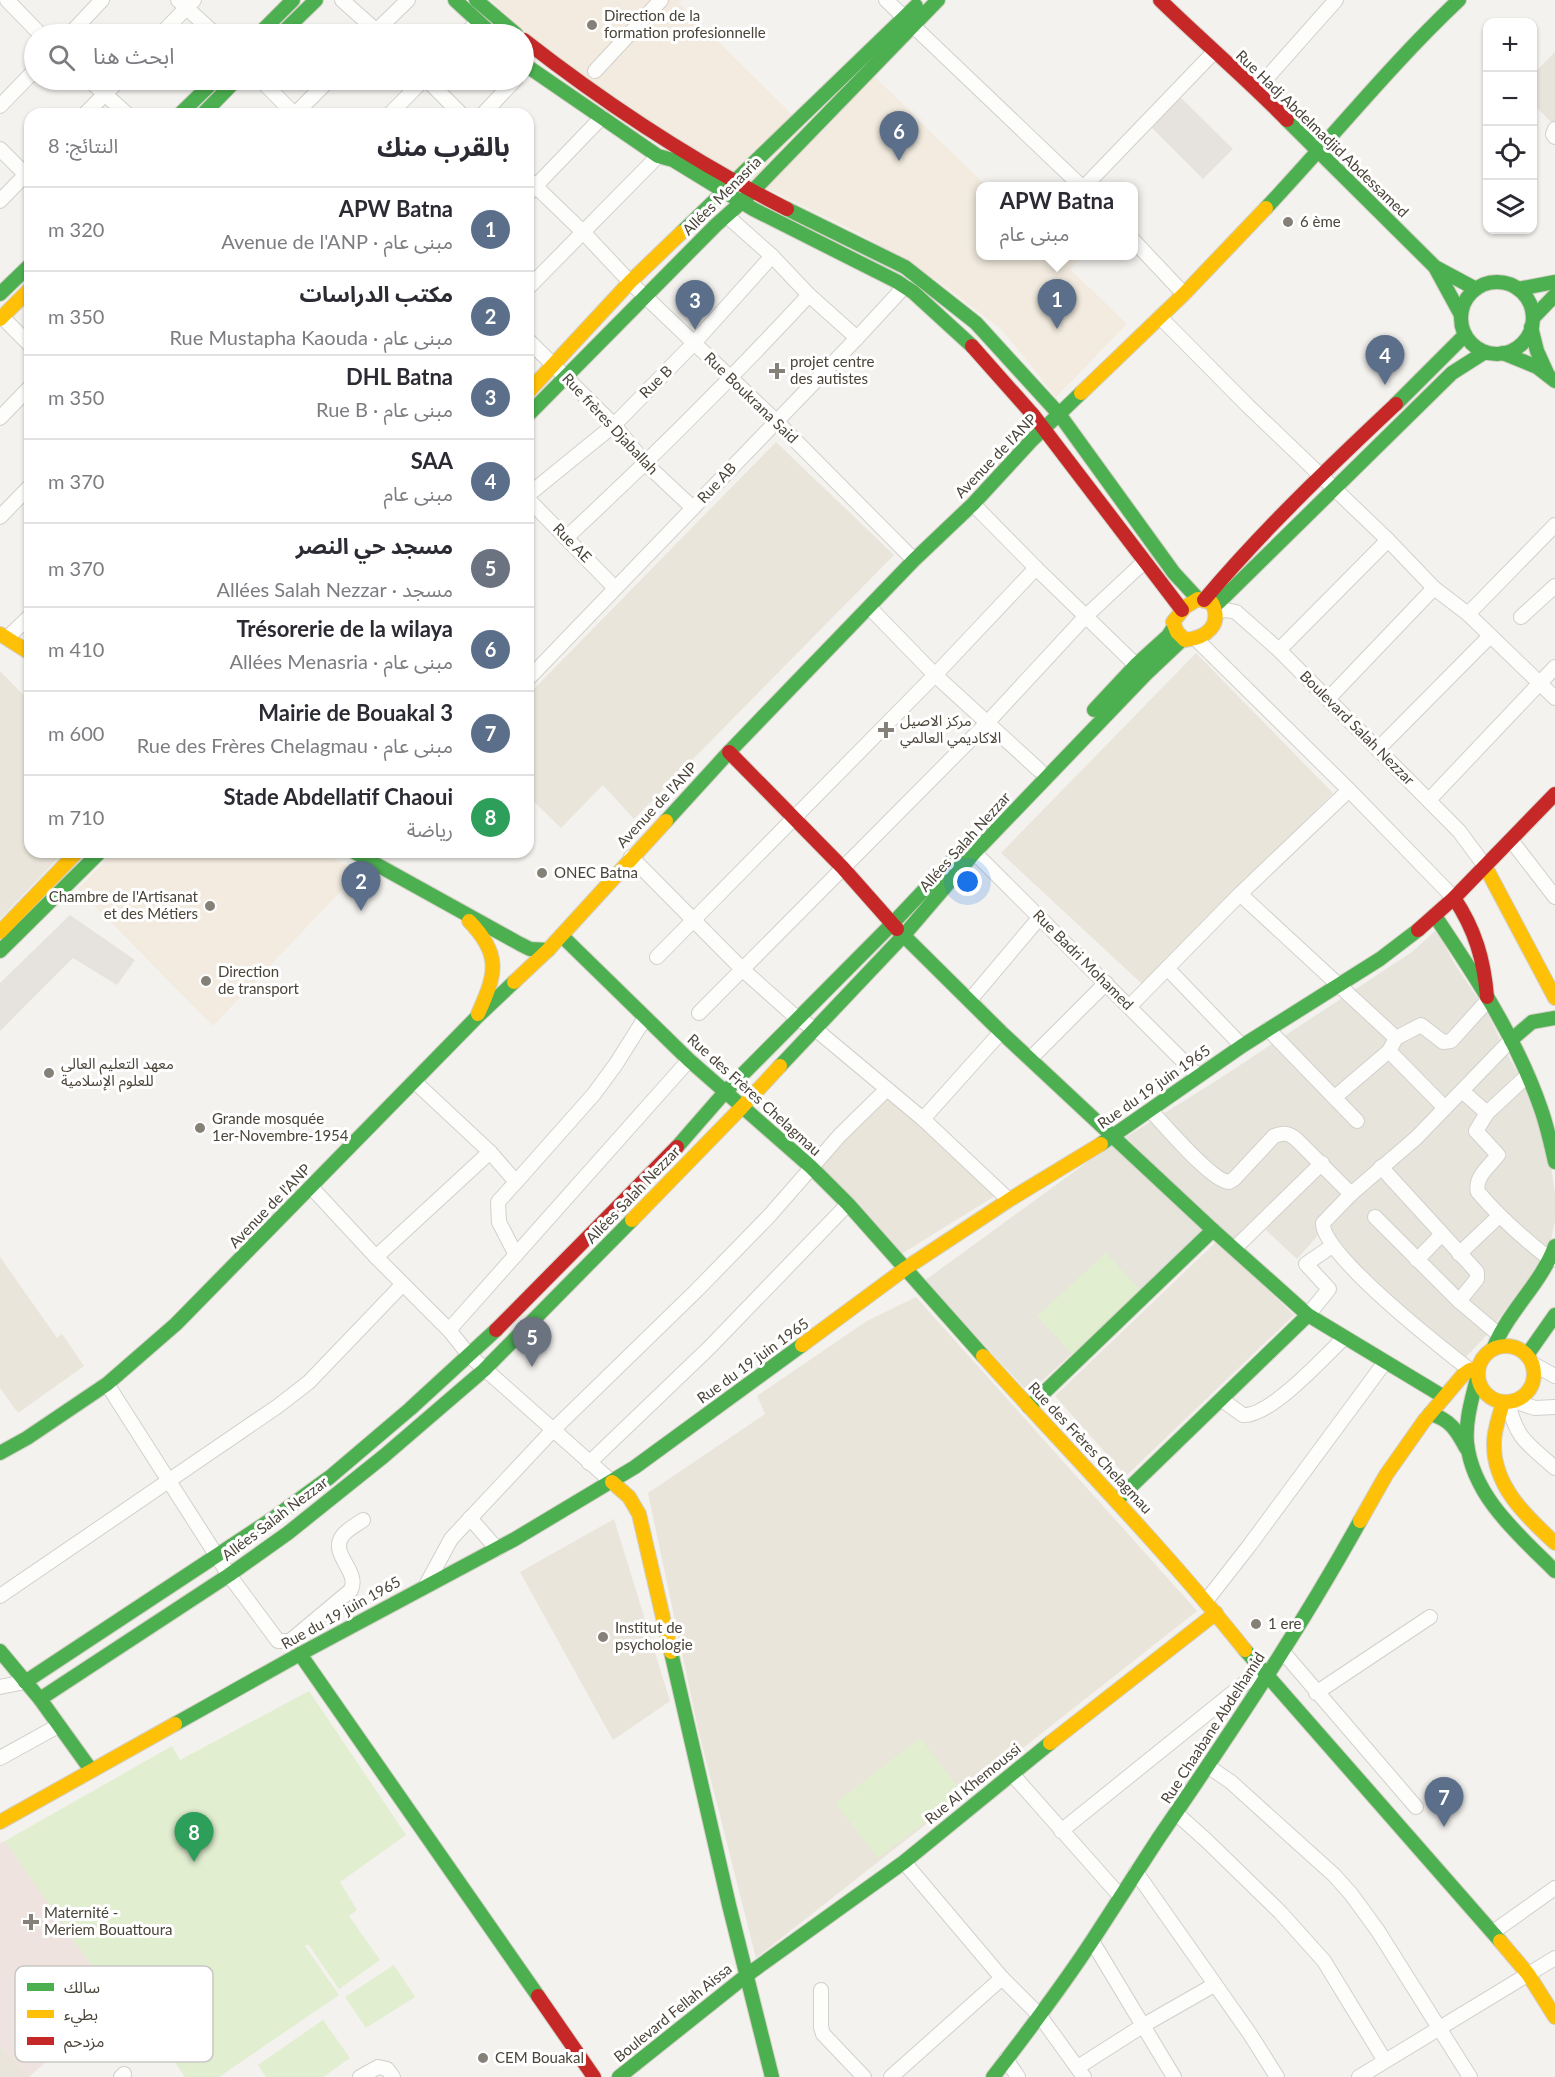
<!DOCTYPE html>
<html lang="ar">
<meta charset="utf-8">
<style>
body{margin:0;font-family:Lato,"Noto Sans Arabic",sans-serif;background:#f2f2f3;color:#2b2b33;direction:rtl}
.controls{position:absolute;right:18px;top:18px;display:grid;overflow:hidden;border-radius:12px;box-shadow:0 2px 4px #0004}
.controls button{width:54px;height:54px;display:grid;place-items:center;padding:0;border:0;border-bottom:2px solid #e1e1e2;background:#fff;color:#2b2b33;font:30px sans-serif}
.you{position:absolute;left:968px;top:882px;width:21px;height:21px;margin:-15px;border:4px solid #fff;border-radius:50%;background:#1a73e8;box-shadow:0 0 0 9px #1a73e833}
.badge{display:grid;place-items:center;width:39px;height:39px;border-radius:50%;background:#868178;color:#fff;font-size:20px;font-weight:700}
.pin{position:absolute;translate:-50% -50px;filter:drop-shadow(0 2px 3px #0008)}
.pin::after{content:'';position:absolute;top:32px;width:21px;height:18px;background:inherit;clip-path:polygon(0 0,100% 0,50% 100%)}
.popup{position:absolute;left:976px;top:182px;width:162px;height:78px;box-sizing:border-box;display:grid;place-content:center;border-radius:12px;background:#fff;filter:drop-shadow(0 2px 4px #0005);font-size:20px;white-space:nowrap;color:#7c7c81}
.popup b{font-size:22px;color:#2b2b33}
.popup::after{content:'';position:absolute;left:50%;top:100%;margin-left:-12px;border:12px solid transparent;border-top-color:#fff}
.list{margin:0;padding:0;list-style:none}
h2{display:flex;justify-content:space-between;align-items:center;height:78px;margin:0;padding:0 24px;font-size:26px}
h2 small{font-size:20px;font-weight:400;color:#7c7c81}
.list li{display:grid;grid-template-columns:39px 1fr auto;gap:18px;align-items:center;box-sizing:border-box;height:84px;padding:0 24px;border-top:2px solid #e1e1e2}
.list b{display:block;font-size:22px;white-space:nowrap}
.list p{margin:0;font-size:20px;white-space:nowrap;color:#7c7c81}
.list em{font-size:20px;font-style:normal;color:#7c7c81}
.icon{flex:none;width:33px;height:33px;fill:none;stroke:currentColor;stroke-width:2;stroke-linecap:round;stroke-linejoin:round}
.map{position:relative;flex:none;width:1555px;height:2077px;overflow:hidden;direction:ltr}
.search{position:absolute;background:#fff;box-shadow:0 2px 4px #0004;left:24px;top:24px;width:510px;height:66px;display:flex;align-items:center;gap:15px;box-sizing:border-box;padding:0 21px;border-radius:33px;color:#7c7c81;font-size:22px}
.panel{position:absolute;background:#fff;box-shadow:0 2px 4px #0004;left:24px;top:108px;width:510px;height:750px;border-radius:18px;direction:rtl}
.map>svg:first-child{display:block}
</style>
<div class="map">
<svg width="1555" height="2077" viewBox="0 0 1555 2077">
<rect width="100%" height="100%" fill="#f4f2ee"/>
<g fill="#e7e4dc">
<path d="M1555 52V126L1533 104 1532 75Z"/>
<path d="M1435 931 1440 936 1454 963 1487 1012 1506 1052 1530 1095 1549 1152 1555 1194V1221L1548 1253 1486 1336 1462 1361 1353 1260 1320 1233 1297 1259 1257 1222 1232 1242 1126 1137 1219 1079 1412 952Z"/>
<path d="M1112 1144 1205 1232 1029 1393 924 1281Z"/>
</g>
<g fill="#f3ebdf">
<path d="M491 0H681L679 3 815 137 873 75 986 186H980V256H1077L1080 259 1070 269 1127 324 1056 397 1002 330 939 282 859 233 687 150 533 41Z"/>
<path d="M113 852H323L358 873 213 1026 78 889Z"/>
</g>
<g fill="#eae5da">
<path d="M776 442 894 555 634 819 603 785 561 828 528 796V695Z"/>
<path d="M1196 653 1333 793 1142 984 1001 853Z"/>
<path d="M0 671 30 702V852H64L0 919Z"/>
<path d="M881 1088 995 1196 898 1256 807 1165Z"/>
<path d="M1217 1241 1294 1315 1126 1476 1055 1396Z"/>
<path d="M0 1257 57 1338 62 1334 84 1366 18 1413 0 1388Z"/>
<path d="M916 1297 1197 1611 756 1958 698 1729 648 1493 765 1414 757 1396 867 1321Z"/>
<path d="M614 1519 670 1701 613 1740 520 1572Z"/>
<path d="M0 2047 30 2076 31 2077H0Z"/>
</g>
<path fill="#eee3df" d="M5 1841 116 2000 30 2076 0 2047V1843Z"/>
<g fill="#e1eecf">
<path d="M1106 1253 1141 1291 1072 1354 1037 1316Z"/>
<path d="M309 1691 406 1835 340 1882 357 1910 349 1916 380 1960 339 1989 308 1944 305 1946 339 1995 219 2077H185L162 2044 151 2051 5 1841 172 1746 180 1760Z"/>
<path d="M920 1738 963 1793 878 1858 835 1803Z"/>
<path d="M394 1965 415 1997 366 2028 345 1997Z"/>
<path d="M323 2020 350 2058 323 2077H266L258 2065Z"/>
</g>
<g fill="#e6e3df">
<path d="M1176 93 1233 149 1203 179 1149 125Z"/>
<path d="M70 915 135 960 117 985 73 958 0 1031V983Z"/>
</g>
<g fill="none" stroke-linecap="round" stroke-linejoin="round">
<g stroke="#d2d0cb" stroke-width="16">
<g id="street">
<path d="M7 0 40 34"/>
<path d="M178 0 215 34"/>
<path d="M342 0 380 34"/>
<path d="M886 0 1081 186"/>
<path d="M70 34 102 0"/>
<path d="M161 34 194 0"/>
<path d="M373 34 408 0"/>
<path d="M465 34 478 22"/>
<path d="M595 71 661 0"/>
<path d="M89 80 127 114"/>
<path d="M261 80 294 114"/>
<path d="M427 80 461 114"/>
<path d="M1257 89 1336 0"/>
<path d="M0 106 34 71"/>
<path d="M85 114 119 80"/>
<path d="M295 114 329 80"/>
<path d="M390 114 423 80"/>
<path d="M483 114 515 80"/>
<path d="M1555 129 1553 134 1555 137"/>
<path d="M0 149 30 179"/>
<path d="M528 179 583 232 630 282 776 421 914 560"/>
<path d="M1085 186 1214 52"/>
<path d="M528 194 602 117"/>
<path d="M0 201 30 170"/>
<path d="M727 216 772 256 809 295 857 338"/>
<path d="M1134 241 1184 294"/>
<path d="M528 288 658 156"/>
<path d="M0 315 30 345"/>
<path d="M1160 317 1247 405 1388 540 1434 588 1468 614 1555 698"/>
<path d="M528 340 614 425 646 464 693 508"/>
<path d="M0 418 30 387"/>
<path d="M528 495 614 425 694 343 772 256"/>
<path d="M528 499 615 588"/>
<path d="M973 504 1036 568 1142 671"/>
<path d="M0 517 30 486"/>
<path d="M567 537C651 459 731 379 809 295"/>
<path d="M869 607 935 675 1039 770"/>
<path d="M1216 611 1226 610 1236 612 1279 650 1459 831 1485 866"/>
<path d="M1468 614 1555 525"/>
<path d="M1521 617 1555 586"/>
<path d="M7 638 30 616"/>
<path d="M1196 639 1349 790 1454 898"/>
<path d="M1279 650 1388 540"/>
<path d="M528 679 857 338 905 286"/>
<path d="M1328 699 1434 588"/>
<path d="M1378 749 1490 636"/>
<path d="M1429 800 1555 667"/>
<path d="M1511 840 1555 897"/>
<path d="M968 846 1198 1076"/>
<path d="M631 857 743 970 798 1019 814 1028 923 1119 1009 1200"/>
<path d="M1240 894 1396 1038"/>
<path d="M657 957 935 675 1036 568"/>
<path d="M1167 968 1242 1046"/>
<path d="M970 1000 1040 917"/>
<path d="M1130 1006 1240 894 1349 790"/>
<path d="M699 1013 987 723 1086 616 1145 561"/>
<path d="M1268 1029 1357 1121"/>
<path d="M1389 1051 1445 1108"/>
<path d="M1031 1058 1106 983"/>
<path d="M414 1081 490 1152 516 1182 594 1094 616 1064 645 1018"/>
<path d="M1462 1091 1487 1113 1476 1131 1498 1155C1490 1166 1474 1177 1478 1192 1500 1218 1524 1239 1551 1260"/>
<path d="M1335 1097 1389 1051 1396 1038 1421 1025 1443 1042 1451 1041 1488 1000"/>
<path d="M1150 1110C1165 1125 1211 1181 1229 1182L1234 1179 1274 1136C1284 1132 1289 1133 1297 1140L1351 1194"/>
<path d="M1487 1113 1528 1075"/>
<path d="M923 1119 1001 1032"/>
<path d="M1381 1167 1477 1272V1279L1459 1301"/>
<path d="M516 1182 498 1202 499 1222 516 1255"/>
<path d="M312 1188 376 1257 449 1330 469 1355 612 1482"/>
<path d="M1375 1217 1459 1301 1498 1334"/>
<path d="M1235 1248 1322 1163"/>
<path d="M1459 1254 1499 1216"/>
<path d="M376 1257 490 1152"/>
<path d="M1417 1260 1441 1235"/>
<path d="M1308 1315 1329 1289 1306 1264 1332 1246"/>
<path d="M449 1330 689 1060"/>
<path d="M1533 1364 1555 1376"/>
<path d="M1470 1370C1443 1349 1320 1253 1323 1223L1351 1194 1416 1138 1511 1040"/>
<path d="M107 1384 229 1575 278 1641H290L351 1590C360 1570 328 1554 343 1535 348 1529 356 1525 363 1520"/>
<path d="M1222 1400 1243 1415C1270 1417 1324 1357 1344 1338"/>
<path d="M1514 1401 1535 1408 1555 1407"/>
<path d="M1508 1402C1516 1439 1528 1444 1555 1468"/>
<path d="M589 1463 709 1348 848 1204"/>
<path d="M470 1518 497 1549"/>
<path d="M426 1585 451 1539 463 1526 552 1431 697 1290 770 1215 840 1135 887 1089"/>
<path d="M0 1596 278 1406 309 1382 403 1284"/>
<path d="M1206 1601 1249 1546 1385 1362"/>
<path d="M1283 1652 1416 1807"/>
<path d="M0 1687 25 1682"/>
<path d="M1316 1693 1430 1617"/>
<path d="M0 1758 58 1726"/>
<path d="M1209 1767 1231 1782 1294 1839 1334 1875 1351 1894 1378 1931 1470 2077"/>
<path d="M1012 1774 1120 1896"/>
<path d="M1177 1814 1207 1841 1280 1912 1324 1961 1385 2061"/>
<path d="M1061 1831 1261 1670"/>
<path d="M904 1862 1002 1978 1040 2016 1084 2077"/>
<path d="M1136 1872 1250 2034 1277 2077"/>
<path d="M1493 1932 1555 1888"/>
<path d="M1092 1941 1174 2077"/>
<path d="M821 1990V2027L823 2034 864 2077"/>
<path d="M1006 2059 1018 2077"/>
<path d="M1078 2067 1144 2025 1214 1985"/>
<path d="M121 2077 124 2074"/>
<path d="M360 2077 378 2067 387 2069 393 2077"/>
<path d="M891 2077 1002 1978"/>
<path d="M1359 2077 1555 1958"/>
</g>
</g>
<g stroke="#d3cfc5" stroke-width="16">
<g id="fast">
<path d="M455 0 492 34"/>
<path d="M476 0 516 34"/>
<path d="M259 34 293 0"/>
<path d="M281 34 316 0"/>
<path d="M524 64 658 156 673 160 753 209 896 281 913 292 972 346"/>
<path d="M180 114 215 80"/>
<path d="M203 114 236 80"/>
<path d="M1287 120 1435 267 1476 289"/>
<path d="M1266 208C1331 139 1390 65 1459 0"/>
<path d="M787 209 905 267 976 323 1059 414 1174 573 1198 599"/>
<path d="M682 232 916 6"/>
<path d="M1436 269 1461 315"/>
<circle cx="1497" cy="318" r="36"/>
<path d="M1518 289 1555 282"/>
<path d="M0 294 30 265"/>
<path d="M1533 318 1555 295"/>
<path d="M1531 327 1537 351 1547 373"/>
<path d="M1503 353 1537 367 1555 381"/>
<path d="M1396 404 1465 335"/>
<path d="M528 415 716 225 743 201 938 0"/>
<path d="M1214 607 1452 373 1485 352"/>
<path d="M1094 710 1136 665 1168 636 1174 627"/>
<path d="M666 821 729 752 914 560 973 504 1031 441 1081 393"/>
<path d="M354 852 520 944 530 949 548 950"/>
<path d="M1435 916C1476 977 1517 1039 1541 1109 1547 1126 1551 1144 1555 1162"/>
<path d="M897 929 1001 1032 1213 1230 1308 1315 1444 1397"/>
<path d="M562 936 689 1060 811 1167 848 1204 983 1356"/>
<path d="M0 951 100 852"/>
<path d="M1511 1040 1532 1022 1555 1018"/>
<path d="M780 1066 904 935 975 852 1146 674 1183 639"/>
<path d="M1101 1144 1242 1046 1380 959 1418 930"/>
<path d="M677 1147 725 1092 892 924 962 850"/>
<path d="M1494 1347C1509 1310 1541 1284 1555 1246"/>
<path d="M1527 1355 1555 1315"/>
<path d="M1477 1378C1472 1399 1465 1421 1467 1443 1473 1497 1519 1535 1555 1571"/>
<path d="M1029 1407 1213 1230"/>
<path d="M1430 1414C1450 1419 1457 1431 1466 1448"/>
<path d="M0 1453 27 1438 107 1384 176 1324 476 1018 514 982"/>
<path d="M1117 1500 1308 1315"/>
<path d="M1245 1650 1500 1941"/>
<path d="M0 1651 40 1699 91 1770"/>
<path d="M671 1652 729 1905 772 2077"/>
<path d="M300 1654 538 1996"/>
<path d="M25 1682 275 1517 330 1477 410 1409 496 1330"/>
<path d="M40 1699 229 1575 288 1533 384 1456 484 1370 632 1220"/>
<path d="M175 1724 300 1654 515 1539 635 1467 802 1345"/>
<path d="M619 2077 747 1975 904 1862 1050 1743"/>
<path d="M993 2077C1027 2033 1061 1988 1092 1941 1114 1907 1136 1873 1158 1839 1229 1735 1299 1631 1360 1521"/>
</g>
</g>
<g stroke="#d3cfc5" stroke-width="16">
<g id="slow">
<path d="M0 319 30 289"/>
<path d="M528 392 630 282 682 232"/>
<path d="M1081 393 1184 294 1266 208"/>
<path d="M1198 599 1212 603C1223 625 1206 638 1185 640L1177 632 1173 622 1185 607Z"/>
<path d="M0 634 30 653"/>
<path d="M1485 866 1555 998"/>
<path d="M469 921C502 955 496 974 478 1014"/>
<path d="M0 932 77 852"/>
<path d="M514 982 548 950 666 821"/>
<path d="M632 1220 742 1107 780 1066"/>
<path d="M802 1345 906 1268 1009 1200 1101 1144"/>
<circle cx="1506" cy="1374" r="28"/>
<path d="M983 1356C1071 1454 1163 1547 1245 1650"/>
<path d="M1503 1402C1500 1415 1494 1429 1494 1443 1493 1486 1526 1516 1555 1543"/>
<path d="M612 1482 629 1497 639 1514 671 1652"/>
<path d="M1360 1521 1386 1475 1424 1421 1463 1375 1470 1370 1478 1368"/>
<path d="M1050 1743 1216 1613"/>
<path d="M0 1822 175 1724"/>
<path d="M1500 1941 1528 1974 1555 2017"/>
</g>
</g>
<g stroke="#d3cfc5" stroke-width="16">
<g id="jam">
<path d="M1160 0C1202 41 1246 78 1287 120"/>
<path d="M524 40C606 104 694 162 787 209"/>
<path d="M972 346 1034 416 1182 610"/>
<path d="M1204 600C1263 530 1329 467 1396 404"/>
<path d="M729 752 843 868 897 929"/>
<path d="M1454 898C1475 929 1484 960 1487 997"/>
<path d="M1418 930 1454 898 1555 794"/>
<path d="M496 1330 677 1147"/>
<path d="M538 1996 594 2077"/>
</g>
</g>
<use href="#street" stroke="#fdfdfc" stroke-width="14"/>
<use href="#fast" stroke="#4caf50" stroke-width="14"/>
<use href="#slow" stroke="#ffc107" stroke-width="14"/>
<use href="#jam" stroke="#c62828" stroke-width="14"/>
</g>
<g fill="#868178" stroke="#fff" stroke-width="2">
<circle cx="592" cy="25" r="6"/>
<circle cx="1288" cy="222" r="6"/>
<path d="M774 362h6v6h6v6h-6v6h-6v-6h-6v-6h6z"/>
<path d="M883 721h6v6h6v6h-6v6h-6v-6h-6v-6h6z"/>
<circle cx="542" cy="873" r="6"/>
<circle cx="210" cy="906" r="6"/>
<circle cx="206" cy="981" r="6"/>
<circle cx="49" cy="1073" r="6"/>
<circle cx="200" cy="1128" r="6"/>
<circle cx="1256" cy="1624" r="6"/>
<circle cx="603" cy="1637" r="6"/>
<path d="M28 1913h6v6h6v6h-6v6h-6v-6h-6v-6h6z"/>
<circle cx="483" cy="2058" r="6"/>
</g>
<g text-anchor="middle" stroke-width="6" stroke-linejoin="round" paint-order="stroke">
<g font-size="15" fill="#4b4439" stroke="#fff" text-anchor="start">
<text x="604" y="21">Direction de la<tspan x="604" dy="17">formation profesionnelle</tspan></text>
<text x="1300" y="227">6 ème</text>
<text x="790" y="367">projet centre<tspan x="790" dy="17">des autistes</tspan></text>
<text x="900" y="726">مركز الاصيل<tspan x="900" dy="17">الاكاديمي العالمي</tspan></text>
<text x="554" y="878">ONEC Batna</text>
<text x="198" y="902" text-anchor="end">Chambre de l'Artisanat<tspan x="198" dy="17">et des Métiers</tspan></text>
<text x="218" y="977">Direction<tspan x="218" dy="17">de transport</tspan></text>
<text x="61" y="1069">معهد التعليم العالي<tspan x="61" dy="17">للعلوم الإسلامية</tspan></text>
<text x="212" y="1124">Grande mosquée<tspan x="212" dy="17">1er-Novembre-1954</tspan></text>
<text x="1268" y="1629">1 ere</text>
<text x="615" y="1633">Institut de<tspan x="615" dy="17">psychologie</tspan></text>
<text x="44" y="1918">Maternité -<tspan x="44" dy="17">Meriem Bouattoura</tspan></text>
<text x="495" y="2063">CEM Bouakal</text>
</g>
<g font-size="15" fill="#4b4439" stroke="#fff">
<text transform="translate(1322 134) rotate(44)" y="5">Rue Hadj Abdelmadjid Abdessamed</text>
<text transform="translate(722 196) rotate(-45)" y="5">Allées Menasria</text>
<text transform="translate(656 382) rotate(-45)" y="5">Rue B</text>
<text transform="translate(751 398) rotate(44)" y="5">Rue Boukrana Said</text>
<text transform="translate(610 424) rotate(47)" y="5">Rue frères Djaballah</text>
<text transform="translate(996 456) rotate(-46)" y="5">Avenue de l'ANP</text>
<text transform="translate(717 483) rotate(-47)" y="5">Rue AB</text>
<text transform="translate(572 543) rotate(46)" y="5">Rue AE</text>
<text transform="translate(1357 728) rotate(45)" y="5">Boulevard Salah Nezzar</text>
<text transform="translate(657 805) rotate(-47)" y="5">Avenue de l'ANP</text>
<text transform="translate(965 842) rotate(-48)" y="5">Allées Salah Nezzar</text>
<text transform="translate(1083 960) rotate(45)" y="5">Rue Badri Mohamed</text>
<text transform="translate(1154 1087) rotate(-35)" y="5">Rue du 19 juin 1965</text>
<text transform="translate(754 1095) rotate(42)" y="5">Rue des Frères Chelagmau</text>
<text transform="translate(633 1195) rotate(-46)" y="5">Allées Salah Nezzar</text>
<text transform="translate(270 1206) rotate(-46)" y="5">Avenue de l'ANP</text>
<text transform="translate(753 1361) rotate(-36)" y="5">Rue du 19 juin 1965</text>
<text transform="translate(1090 1448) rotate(47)" y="5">Rue des Frères Chelagmau</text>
<text transform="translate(275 1519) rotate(-37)" y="5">Allées Salah Nezzar</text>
<text transform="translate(341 1613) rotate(-29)" y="5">Rue du 19 juin 1965</text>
<text transform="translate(1213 1728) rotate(-57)" y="5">Rue Chaabane Abdelhamid</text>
<text transform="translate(973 1784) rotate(-39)" y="5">Rue Al Khemoussi</text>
<text transform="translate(673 2013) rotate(-39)" y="5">Boulevard Fellah Aissa</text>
</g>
</g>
<rect x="15" y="1966" width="198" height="96" rx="9" fill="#fff" stroke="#c9c7c4" stroke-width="1.5"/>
<rect x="27" y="1983" width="27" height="8" fill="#4caf50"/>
<rect x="27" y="2010" width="27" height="8" fill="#ffc107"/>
<rect x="27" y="2037" width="27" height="8" fill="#c62828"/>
<g font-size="16" fill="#4b4439">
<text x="64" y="1993">سالك</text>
<text x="64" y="2020">بطيء</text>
<text x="64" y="2047">مزدحم</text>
</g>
</svg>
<div class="controls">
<button>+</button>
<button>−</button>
<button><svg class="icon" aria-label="locate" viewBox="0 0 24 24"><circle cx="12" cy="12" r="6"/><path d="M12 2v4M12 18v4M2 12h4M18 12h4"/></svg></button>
<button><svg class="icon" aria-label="layers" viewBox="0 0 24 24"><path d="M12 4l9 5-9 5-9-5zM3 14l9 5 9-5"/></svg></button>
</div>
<div class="you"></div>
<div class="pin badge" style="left:1057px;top:329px;background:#5c6f8a">1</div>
<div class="popup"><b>APW Batna</b>مبنى عام</div>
<div class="pin badge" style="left:361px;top:911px;background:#5c6f8a">2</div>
<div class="pin badge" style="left:695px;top:330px;background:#5c6f8a">3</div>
<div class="pin badge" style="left:1385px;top:385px;background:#5c6f8a">4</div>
<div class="pin badge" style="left:532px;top:1367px;background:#6b7280">5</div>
<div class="pin badge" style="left:899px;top:161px;background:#5c6f8a">6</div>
<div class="pin badge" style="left:1444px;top:1827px;background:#5c6f8a">7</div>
<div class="pin badge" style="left:194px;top:1862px;background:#2e9e5b">8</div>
<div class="search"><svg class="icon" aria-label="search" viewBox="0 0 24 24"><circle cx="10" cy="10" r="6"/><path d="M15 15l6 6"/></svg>ابحث هنا</div>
<section class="panel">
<h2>بالقرب منك<small>النتائج: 8</small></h2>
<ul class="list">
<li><span class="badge" style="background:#5c6f8a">1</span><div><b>APW Batna</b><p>مبنى عام · Avenue de l'ANP</p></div><em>320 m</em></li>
<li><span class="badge" style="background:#5c6f8a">2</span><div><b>مكتب الدراسات</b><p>مبنى عام · Rue Mustapha Kaouda</p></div><em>350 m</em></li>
<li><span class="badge" style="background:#5c6f8a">3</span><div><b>DHL Batna</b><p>مبنى عام · Rue B</p></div><em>350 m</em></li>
<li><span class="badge" style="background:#5c6f8a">4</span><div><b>SAA</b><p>مبنى عام</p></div><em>370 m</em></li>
<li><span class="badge" style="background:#6b7280">5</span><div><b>مسجد حي النصر</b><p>مسجد · Allées Salah Nezzar</p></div><em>370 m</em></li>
<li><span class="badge" style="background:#5c6f8a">6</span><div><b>Trésorerie de la wilaya</b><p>مبنى عام · Allées Menasria</p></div><em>410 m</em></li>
<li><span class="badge" style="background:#5c6f8a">7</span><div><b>Mairie de Bouakal 3</b><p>مبنى عام · Rue des Frères Chelagmau</p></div><em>600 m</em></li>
<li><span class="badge" style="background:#2e9e5b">8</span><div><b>Stade Abdellatif Chaoui</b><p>رياضة</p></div><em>710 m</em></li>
</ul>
</section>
</div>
